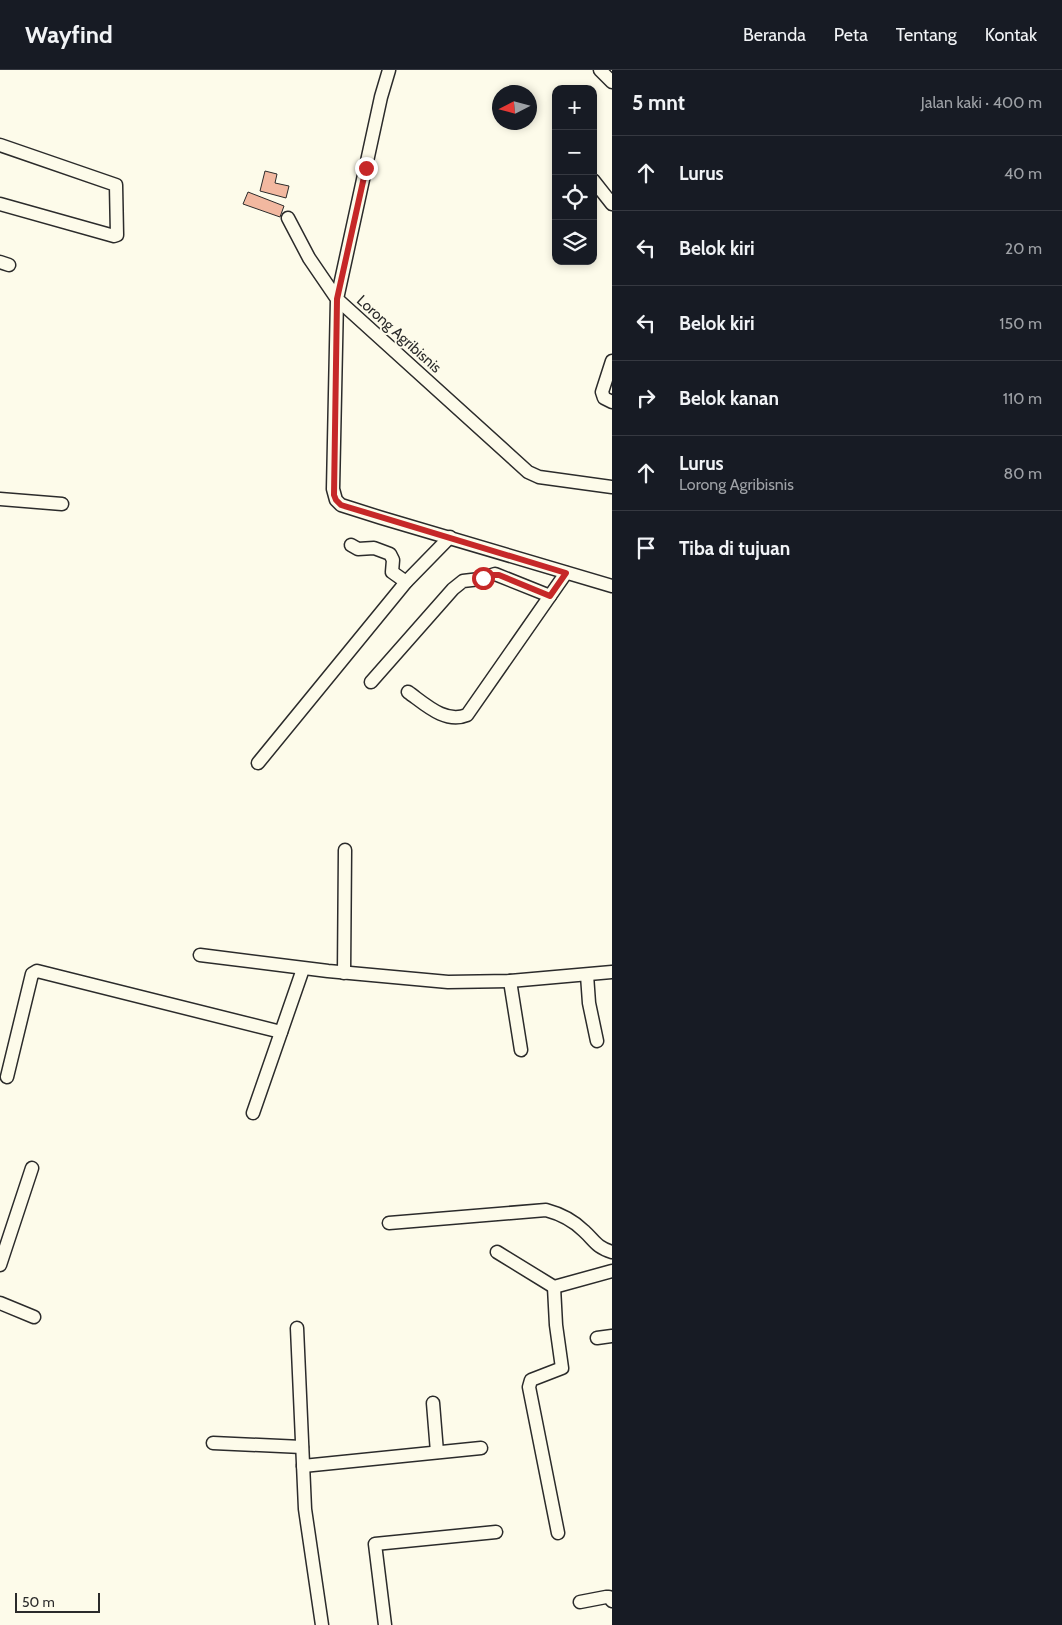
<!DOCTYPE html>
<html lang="id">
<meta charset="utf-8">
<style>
body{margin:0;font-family:Cabin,sans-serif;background:#242831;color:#f1f3f6}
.controls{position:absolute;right:15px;top:15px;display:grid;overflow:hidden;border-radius:10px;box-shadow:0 2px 8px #0003}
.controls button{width:45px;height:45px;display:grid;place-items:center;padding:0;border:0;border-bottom:1px solid #363941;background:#171b24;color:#f1f3f6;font:25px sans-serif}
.compass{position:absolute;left:492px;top:15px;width:45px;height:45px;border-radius:50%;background:#171b24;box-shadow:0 2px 8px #0003;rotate:264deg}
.scale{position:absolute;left:15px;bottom:12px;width:85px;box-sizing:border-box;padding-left:5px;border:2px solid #2b2b2b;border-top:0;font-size:14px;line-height:18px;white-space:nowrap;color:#2b2b2b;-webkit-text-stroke:4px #fdfbea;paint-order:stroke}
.stop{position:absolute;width:15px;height:15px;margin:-11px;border:4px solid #c62828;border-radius:50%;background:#fff}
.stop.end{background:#c62828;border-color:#fff;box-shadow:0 1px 5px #0008}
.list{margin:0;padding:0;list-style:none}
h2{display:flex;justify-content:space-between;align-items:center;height:65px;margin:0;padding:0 20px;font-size:21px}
h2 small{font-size:16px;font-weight:400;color:#9ea1a6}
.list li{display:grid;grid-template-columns:32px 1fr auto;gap:15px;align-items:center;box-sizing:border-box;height:75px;padding:0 20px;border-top:1px solid #363941}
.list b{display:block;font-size:19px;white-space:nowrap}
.list p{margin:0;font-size:16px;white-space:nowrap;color:#9ea1a6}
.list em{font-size:16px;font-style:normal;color:#9ea1a6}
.icon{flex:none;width:28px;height:28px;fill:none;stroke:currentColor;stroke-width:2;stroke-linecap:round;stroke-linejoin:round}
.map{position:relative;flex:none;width:612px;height:1555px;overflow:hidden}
header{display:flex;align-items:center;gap:30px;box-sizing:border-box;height:70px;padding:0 25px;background:#171b24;border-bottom:1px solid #363941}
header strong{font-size:24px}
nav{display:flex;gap:28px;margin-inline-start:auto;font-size:18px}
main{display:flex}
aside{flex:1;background:#171b24}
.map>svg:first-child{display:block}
</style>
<header>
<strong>Wayfind</strong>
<nav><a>Beranda</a><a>Peta</a><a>Tentang</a><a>Kontak</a></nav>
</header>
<main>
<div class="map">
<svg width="612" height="1555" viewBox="0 0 612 1555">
<rect width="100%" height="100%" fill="#fdfbea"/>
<g fill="#f2b8a0" stroke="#2b2b2b">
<path d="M265 101 277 104 275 113 289 116 286 128 260 121Z"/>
<path d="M248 122 284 136 280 147 243 134Z"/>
</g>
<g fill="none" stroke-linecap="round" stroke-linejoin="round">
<g stroke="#2b2b2b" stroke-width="15">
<g id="minor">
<path d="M389 0 381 27 337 229 528 402 539 407 612 417"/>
<path d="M600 0 612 12"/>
<path d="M0 75 116 115 117 165 114 166 0 134"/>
<path d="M593 110 612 134"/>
<path d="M288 148 309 188 337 229 333 419 336 430 341 435 382 448 612 516"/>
<path d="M0 192 9 195"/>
<path d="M612 291 602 322 604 328 612 332"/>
<path d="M0 429 62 434"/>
<path d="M351 475 358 479 374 478 390 484 393 490 392 502 406 512"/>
<path d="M371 612 453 519 463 511 480 509 495 504 550 526"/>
<path d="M408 622C425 634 445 654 467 645L566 503"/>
<path d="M258 693 406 512 450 467"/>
<path d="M200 885 328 901 448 912 510 911 612 902"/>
<path d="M344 903 345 780"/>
<path d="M587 905 589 933 597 971"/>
<path d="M510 911 521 980"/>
<path d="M7 1007 32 904 37 901 281 962"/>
<path d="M253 1043 303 899"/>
<path d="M389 1153 546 1140C561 1144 573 1150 584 1161 595 1171 596 1177 612 1182"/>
<path d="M497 1182 554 1217 612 1201"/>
<path d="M0 1195 32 1098"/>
<path d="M554 1217 556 1255 562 1298 531 1310 529 1317 558 1463"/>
<path d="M0 1233 34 1247"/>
<path d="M297 1258 305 1439 322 1555"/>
<path d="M597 1268 612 1266"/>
<path d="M433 1333 437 1382"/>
<path d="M213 1373 302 1377"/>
<path d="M303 1396 481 1378"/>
<path d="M580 1532 606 1527H609L612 1531"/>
<path d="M385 1555 375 1474 496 1462"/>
</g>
</g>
<use href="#minor" stroke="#fdfbea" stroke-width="12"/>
</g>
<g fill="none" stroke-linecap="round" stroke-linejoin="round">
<path stroke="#c62828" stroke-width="6" d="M366 98 337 229 334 425 336 430 341 435 566 503 550 526 499 505H492L483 508"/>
</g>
<g text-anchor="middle" stroke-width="4" stroke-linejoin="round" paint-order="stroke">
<g font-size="15" fill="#2b2b2b" stroke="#fdfbea">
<text transform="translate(399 264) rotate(42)" y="5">Lorong Agribisnis</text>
</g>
</g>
</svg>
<div class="controls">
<button>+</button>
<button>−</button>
<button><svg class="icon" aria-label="locate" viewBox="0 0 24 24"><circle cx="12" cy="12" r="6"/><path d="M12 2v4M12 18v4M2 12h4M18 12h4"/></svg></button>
<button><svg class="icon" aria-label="layers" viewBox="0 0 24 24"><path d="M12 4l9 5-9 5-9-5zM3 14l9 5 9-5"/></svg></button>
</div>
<svg class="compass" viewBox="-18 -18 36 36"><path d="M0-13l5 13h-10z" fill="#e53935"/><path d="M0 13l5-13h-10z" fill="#9ea1a6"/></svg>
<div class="scale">50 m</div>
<div class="stop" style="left:483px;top:508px"></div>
<div class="stop end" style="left:366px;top:98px"></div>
</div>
<aside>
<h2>5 mnt<small>Jalan kaki · 400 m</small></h2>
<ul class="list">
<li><svg class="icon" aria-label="ahead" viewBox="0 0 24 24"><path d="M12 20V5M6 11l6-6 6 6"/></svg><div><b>Lurus</b></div><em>40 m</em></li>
<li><svg class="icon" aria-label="left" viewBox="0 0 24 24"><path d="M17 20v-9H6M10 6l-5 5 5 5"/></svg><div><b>Belok kiri</b></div><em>20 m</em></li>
<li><svg class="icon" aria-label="left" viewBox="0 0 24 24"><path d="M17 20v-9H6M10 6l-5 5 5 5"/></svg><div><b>Belok kiri</b></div><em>150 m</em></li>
<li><svg class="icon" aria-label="right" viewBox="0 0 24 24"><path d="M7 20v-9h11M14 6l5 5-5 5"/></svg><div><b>Belok kanan</b></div><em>110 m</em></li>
<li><svg class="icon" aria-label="ahead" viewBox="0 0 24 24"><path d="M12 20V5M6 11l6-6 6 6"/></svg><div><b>Lurus</b><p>Lorong Agribisnis</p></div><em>80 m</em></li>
<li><svg class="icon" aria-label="arrive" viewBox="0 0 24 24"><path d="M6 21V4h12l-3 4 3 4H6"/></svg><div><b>Tiba di tujuan</b></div></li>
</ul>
</aside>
</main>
